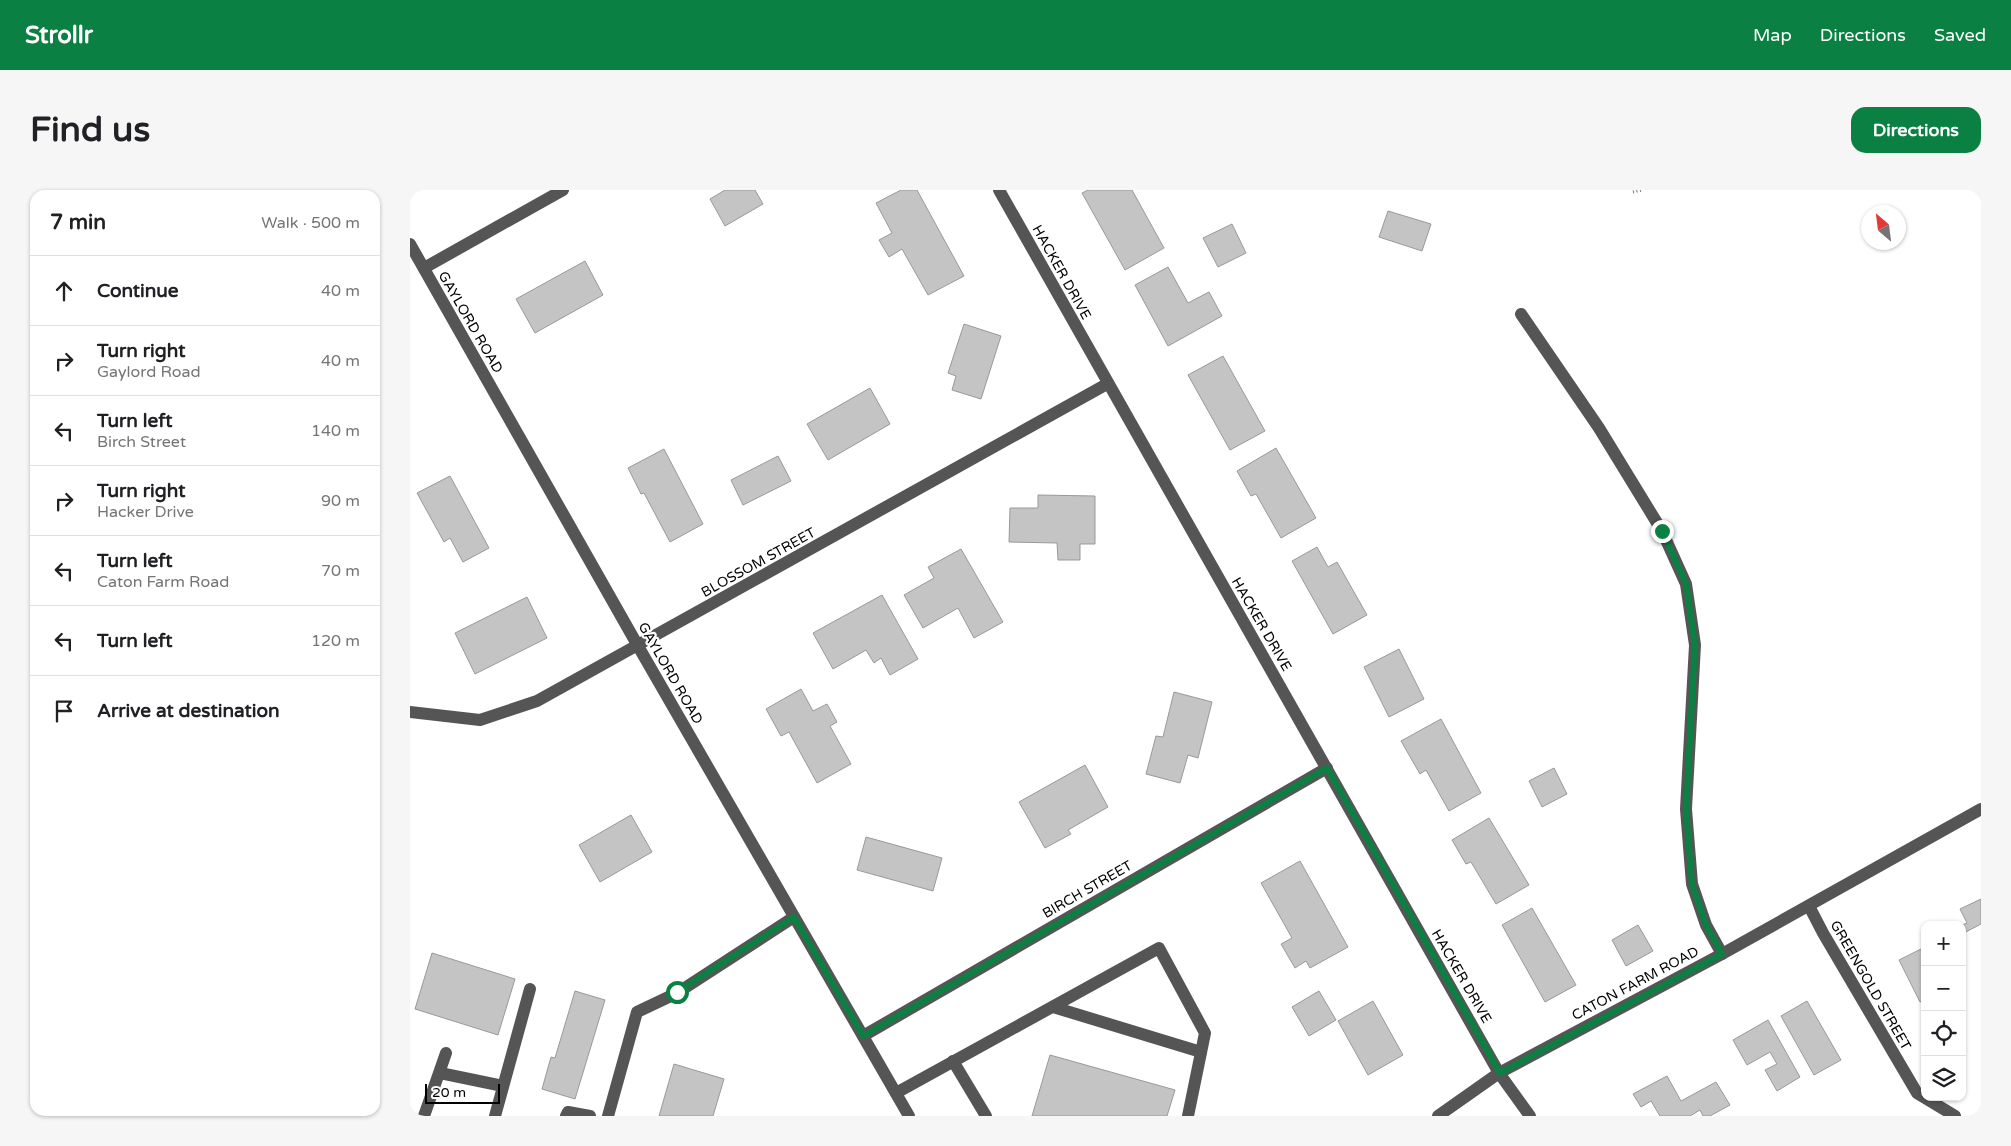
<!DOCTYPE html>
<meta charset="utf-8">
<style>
body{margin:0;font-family:"Varela Round",sans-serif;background:#f6f6f6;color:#202124}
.controls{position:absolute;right:15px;bottom:15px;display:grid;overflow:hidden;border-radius:10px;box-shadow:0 1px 4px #0004}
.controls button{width:45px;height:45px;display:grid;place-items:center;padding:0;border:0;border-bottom:1px solid #e0e0e0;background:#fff;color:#202124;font:25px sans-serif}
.compass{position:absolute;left:1451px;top:15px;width:45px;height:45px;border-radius:50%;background:#fff;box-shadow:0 1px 4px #0004;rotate:332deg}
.scale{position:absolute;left:15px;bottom:12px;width:75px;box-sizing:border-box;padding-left:5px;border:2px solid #000;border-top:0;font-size:14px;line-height:18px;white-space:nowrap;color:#000;-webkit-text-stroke:4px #fff;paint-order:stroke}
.stop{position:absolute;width:15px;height:15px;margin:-11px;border:4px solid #0b8043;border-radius:50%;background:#fff}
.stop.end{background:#0b8043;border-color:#fff;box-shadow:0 1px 5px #0008}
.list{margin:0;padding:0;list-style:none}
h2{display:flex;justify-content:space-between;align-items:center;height:65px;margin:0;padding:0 20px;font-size:21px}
h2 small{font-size:16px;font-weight:400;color:#757577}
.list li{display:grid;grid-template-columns:32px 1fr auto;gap:15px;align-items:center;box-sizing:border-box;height:70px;padding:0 20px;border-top:1px solid #e0e0e0}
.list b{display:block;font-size:19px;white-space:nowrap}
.list p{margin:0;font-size:16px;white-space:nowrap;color:#757577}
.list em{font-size:16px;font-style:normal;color:#757577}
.icon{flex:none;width:28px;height:28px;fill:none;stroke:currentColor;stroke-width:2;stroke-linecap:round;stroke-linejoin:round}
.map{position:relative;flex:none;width:1571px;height:926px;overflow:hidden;border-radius:15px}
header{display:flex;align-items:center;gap:30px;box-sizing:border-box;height:70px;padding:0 25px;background:#0b8043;color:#fff}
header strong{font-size:24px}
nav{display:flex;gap:28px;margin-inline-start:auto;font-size:18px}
.intro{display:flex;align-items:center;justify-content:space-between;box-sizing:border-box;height:120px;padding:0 30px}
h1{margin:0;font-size:35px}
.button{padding:12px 22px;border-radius:15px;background:#0b8043;color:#fff;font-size:18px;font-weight:700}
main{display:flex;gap:30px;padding:0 30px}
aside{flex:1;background:#fff;border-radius:15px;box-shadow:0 1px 4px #0004}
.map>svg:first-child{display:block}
</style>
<header>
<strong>Strollr</strong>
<nav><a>Map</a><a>Directions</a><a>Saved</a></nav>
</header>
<div class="intro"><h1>Find us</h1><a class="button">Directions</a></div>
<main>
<aside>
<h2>7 min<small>Walk · 500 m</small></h2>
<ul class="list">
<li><svg class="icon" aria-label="ahead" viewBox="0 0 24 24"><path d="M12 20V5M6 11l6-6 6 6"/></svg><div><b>Continue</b></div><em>40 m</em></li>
<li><svg class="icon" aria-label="right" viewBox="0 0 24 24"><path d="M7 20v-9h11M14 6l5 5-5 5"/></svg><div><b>Turn right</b><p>Gaylord Road</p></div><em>40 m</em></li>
<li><svg class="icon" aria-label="left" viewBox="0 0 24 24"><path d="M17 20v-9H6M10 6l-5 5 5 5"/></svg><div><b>Turn left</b><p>Birch Street</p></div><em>140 m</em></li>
<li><svg class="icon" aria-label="right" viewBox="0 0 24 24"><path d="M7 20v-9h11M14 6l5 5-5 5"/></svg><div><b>Turn right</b><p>Hacker Drive</p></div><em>90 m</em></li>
<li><svg class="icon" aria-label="left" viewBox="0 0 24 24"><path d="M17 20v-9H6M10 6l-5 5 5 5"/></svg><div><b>Turn left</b><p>Caton Farm Road</p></div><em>70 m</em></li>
<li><svg class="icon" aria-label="left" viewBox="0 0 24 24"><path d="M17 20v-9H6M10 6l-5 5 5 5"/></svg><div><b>Turn left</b></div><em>120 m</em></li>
<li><svg class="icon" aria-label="arrive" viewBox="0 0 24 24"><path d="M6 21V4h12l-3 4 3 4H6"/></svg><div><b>Arrive at destination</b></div></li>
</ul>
</aside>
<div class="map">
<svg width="1571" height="926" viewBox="0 0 1571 926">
<rect width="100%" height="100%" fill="#fff"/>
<g fill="#c4c4c4" stroke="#999">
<path d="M315 0H345L353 14 315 36 300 9Z"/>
<path d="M491 0H507L554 86 518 105 492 59 479 67 469 50 482 43 466 13Z"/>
<path d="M678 0H722L754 58 715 80 672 3Z"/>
<path d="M978 21 1021 34 1012 61 969 47Z"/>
<path d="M822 34 836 63 808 77 793 48Z"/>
<path d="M175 71 193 105 125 143 106 109Z"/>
<path d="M758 77 778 113 799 102 812 126 758 156 725 95Z"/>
<path d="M554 134 591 146 571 209 542 200 546 186 538 183Z"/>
<path d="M813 166 855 241 820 260 778 185Z"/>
<path d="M460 198 480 234 418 270 397 234Z"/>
<path d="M866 258 906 328 871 348 846 304 841 306 827 281Z"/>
<path d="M254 259 293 334 260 352 234 303 231 304 218 278Z"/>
<path d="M368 266 381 291 333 315 321 290Z"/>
<path d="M40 286 79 358 53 372 40 348 34 352 7 303Z"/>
<path d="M628 305 685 306V354H670V370H648L647 353 599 352 600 318H628Z"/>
<path d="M907 357 918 377 927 372 957 425 923 444 882 371Z"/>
<path d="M551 359 593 432 564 448 548 418 513 438 494 405 524 388 518 377Z"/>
<path d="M472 405 508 469 480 485 471 468 464 473 456 460 423 479 403 443Z"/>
<path d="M117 407 137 448 65 484 45 443Z"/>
<path d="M989 459 1014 509 979 527 954 477Z"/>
<path d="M391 499 403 521 417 514 427 532 420 536 441 574 407 593 379 542 371 546 356 519Z"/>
<path d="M764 502 802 512 788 568 778 565 770 593 736 584 746 546 753 547Z"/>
<path d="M1031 529 1071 603 1039 621 1016 580 1010 584 991 551Z"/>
<path d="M675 575 698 617 658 640 661 644 635 658 609 612Z"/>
<path d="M1144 578 1157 604 1132 617 1119 591Z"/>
<path d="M221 625 242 662 190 692 169 655Z"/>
<path d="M1079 628 1119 695 1086 714 1061 672 1056 674 1042 650Z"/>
<path d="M456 647 532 668 523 701 447 680Z"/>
<path d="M890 671 938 757 900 778 896 771 885 778 871 754 882 748 851 693Z"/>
<path d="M1571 709V734L1552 744V735L1557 733 1550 719Z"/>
<path d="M1122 718 1166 795 1135 812 1092 735Z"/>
<path d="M1228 735 1243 761 1216 776 1202 750Z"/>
<path d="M1515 757V809L1510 812 1489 770Z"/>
<path d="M22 763 105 789 88 845 5 819Z"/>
<path d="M165 801 195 810 165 909 132 899 141 867 145 868Z"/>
<path d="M909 801 926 830 899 846 882 817Z"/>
<path d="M963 811 993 865 958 885 928 831Z"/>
<path d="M1397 811 1431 870 1404 885 1371 826Z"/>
<path d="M1358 830 1390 887 1367 901 1355 880 1367 874 1360 862 1337 875 1323 850Z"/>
<path d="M640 865 765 900 757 926H622Z"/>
<path d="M264 874 314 889 303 926H249Z"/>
<path d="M1257 886 1271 911 1306 892 1320 915 1300 926H1293L1290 920 1280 926H1250L1241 911 1231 917 1223 904Z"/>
</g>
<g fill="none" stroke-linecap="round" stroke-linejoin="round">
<path stroke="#777" stroke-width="3" stroke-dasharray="1 2.5" stroke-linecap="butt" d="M1223 2 1232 0"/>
<g stroke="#555" stroke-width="12">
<path d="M589 0 1089 883 1120 926"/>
<path d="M0 54 228 456 499 926"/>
<path d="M14 78 153 0"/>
<path d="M1111 124 1189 238 1252 341 1276 394 1285 455 1276 619 1282 694 1296 735 1312 764"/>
<path d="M0 522 70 530 127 511 697 194"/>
<path d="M1399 716 1413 743 1507 903 1545 926"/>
<path d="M643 817 791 862"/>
<path d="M453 846 917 578"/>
<path d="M543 871 576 926"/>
<path d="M30 883 93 896"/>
<path d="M486 903 749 758 795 843 778 926"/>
<path d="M14 926 36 863"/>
<path d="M85 926 120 799"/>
<path d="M156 926 158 922 180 926"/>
<path d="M198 926 227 822 267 803 384 727"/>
<path d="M1028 926 1089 883 1312 764 1571 619"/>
</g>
</g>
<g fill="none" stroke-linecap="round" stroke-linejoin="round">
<path stroke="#0b8043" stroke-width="6" d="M267 802 384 727 453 846 917 578 1090 883 1312 764 1296 735 1282 694 1276 619 1285 455 1276 394 1252 341"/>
</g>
<g text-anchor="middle" stroke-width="4.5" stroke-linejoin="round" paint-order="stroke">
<g font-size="14" fill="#000" stroke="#fff">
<text transform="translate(652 82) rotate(61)" y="5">HACKER DRIVE</text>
<text transform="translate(61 132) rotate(60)" y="5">GAYLORD ROAD</text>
<text transform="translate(348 372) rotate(-29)" y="5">BLOSSOM STREET</text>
<text transform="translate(852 434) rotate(60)" y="5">HACKER DRIVE</text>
<text transform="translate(261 483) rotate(60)" y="5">GAYLORD ROAD</text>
<text transform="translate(677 699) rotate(-30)" y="5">BIRCH STREET</text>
<text transform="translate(1052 786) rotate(60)" y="5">HACKER DRIVE</text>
<text transform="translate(1225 793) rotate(-28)" y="5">CATON FARM ROAD</text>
<text transform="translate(1461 795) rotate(60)" y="5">GREENGOLD STREET</text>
</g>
</g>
</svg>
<div class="controls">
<button>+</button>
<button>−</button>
<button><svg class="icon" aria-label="locate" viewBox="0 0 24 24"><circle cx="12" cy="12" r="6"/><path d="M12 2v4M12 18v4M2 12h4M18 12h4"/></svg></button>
<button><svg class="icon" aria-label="layers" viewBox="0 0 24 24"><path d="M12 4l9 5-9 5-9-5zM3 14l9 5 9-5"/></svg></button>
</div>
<svg class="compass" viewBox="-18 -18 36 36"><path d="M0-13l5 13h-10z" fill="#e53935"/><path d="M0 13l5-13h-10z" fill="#757577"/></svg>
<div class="scale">20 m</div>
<div class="stop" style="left:267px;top:802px"></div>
<div class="stop end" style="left:1252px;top:341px"></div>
</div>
</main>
